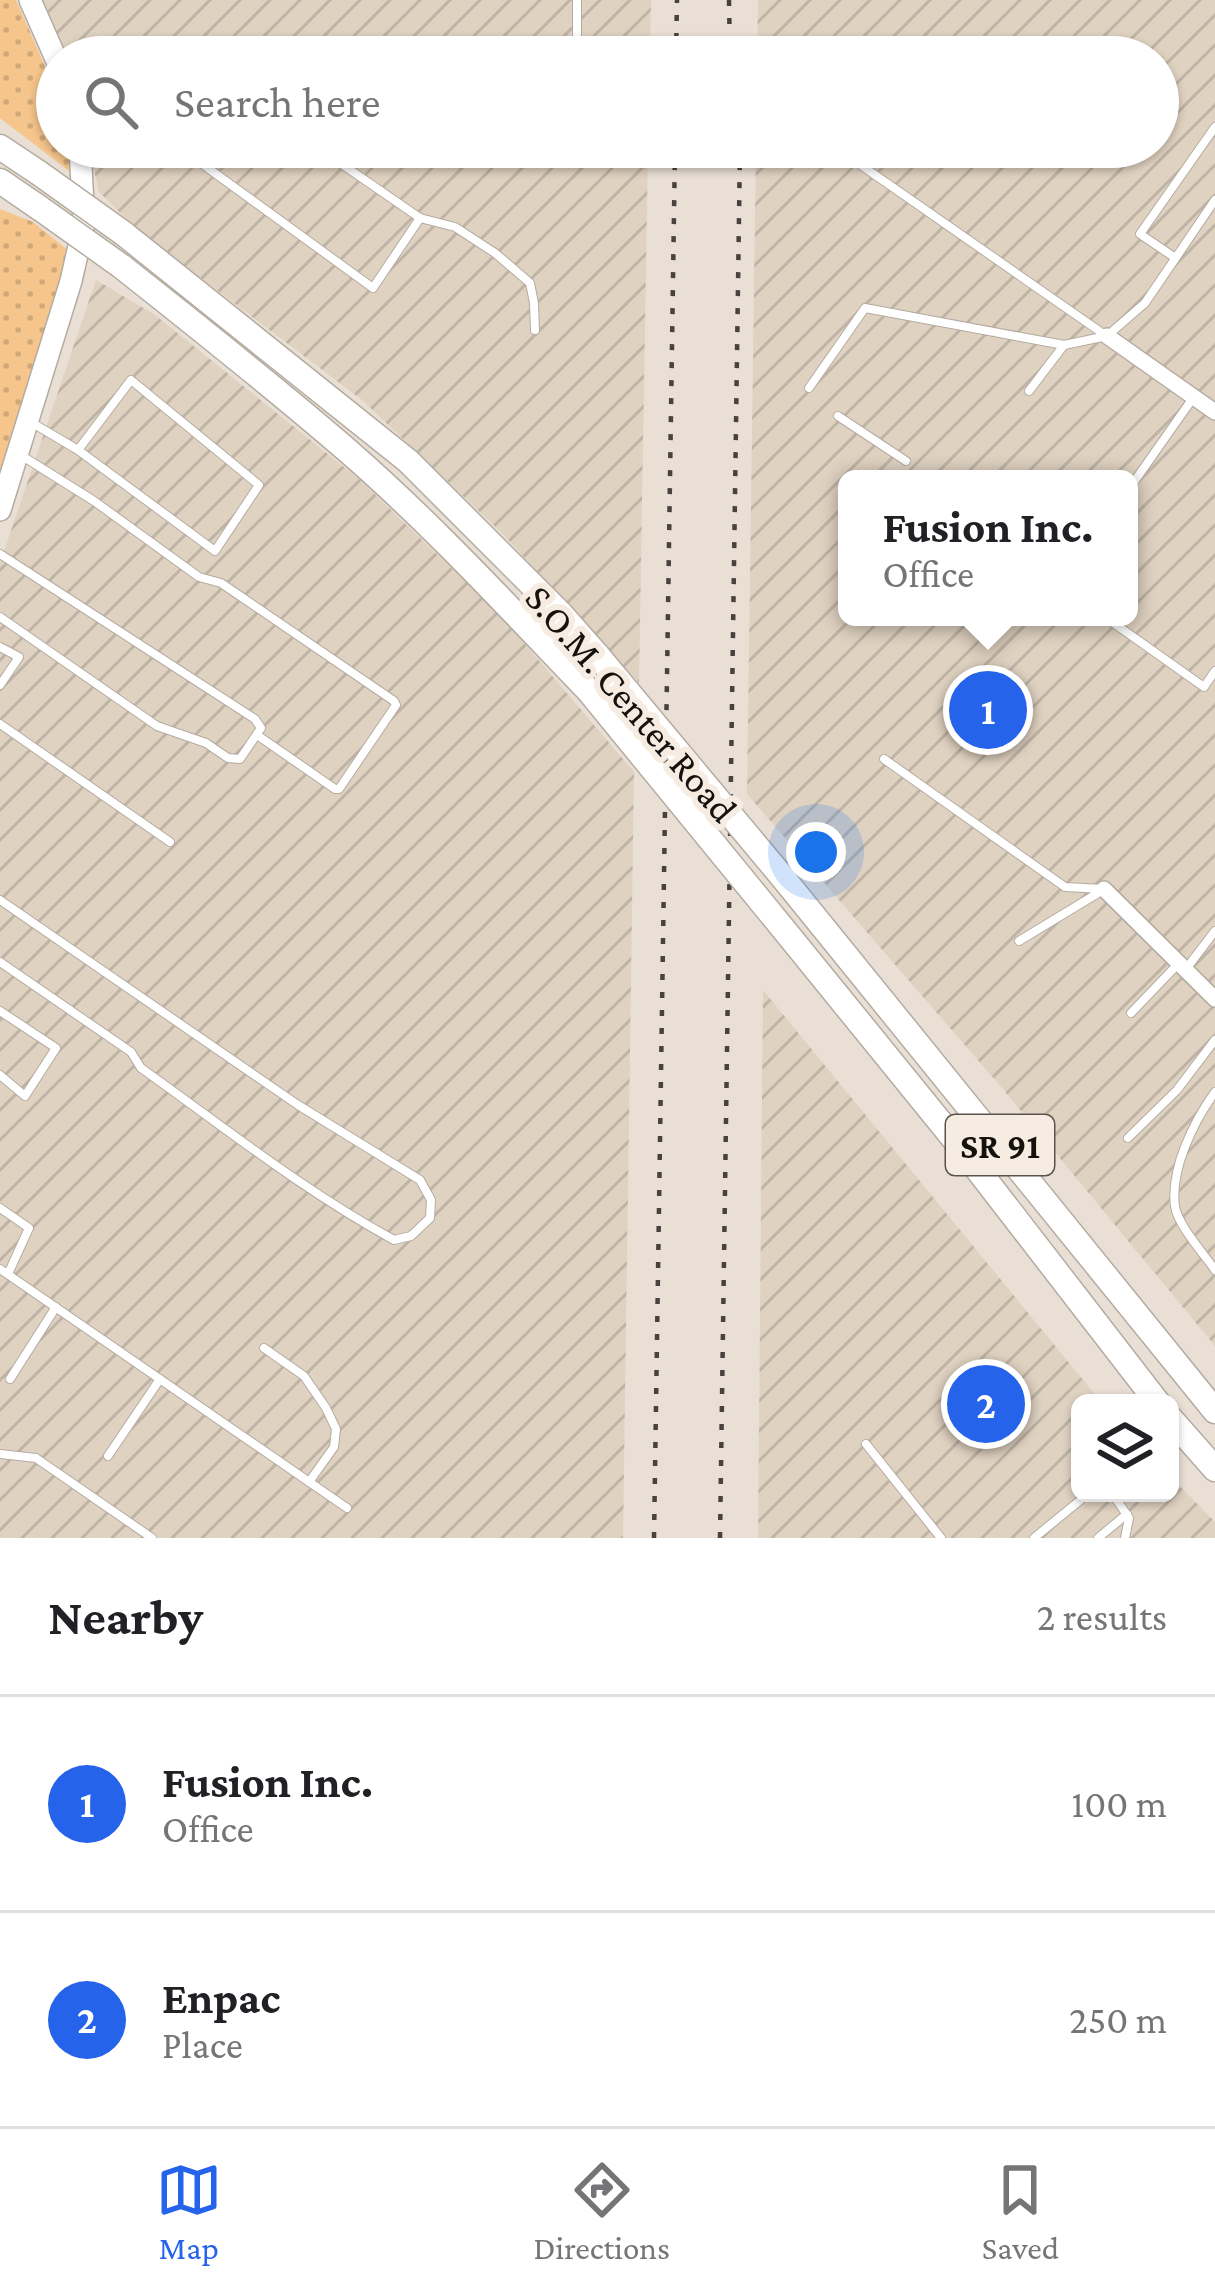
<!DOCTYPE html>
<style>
body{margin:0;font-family:"Crimson Pro",serif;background:#f6f6f6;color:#202124}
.controls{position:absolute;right:36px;bottom:36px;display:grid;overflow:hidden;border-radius:18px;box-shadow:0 3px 9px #0004}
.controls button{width:108px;height:108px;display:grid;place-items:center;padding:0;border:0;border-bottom:3px solid #e0e0e0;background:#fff;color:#202124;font:60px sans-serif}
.you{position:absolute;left:816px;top:852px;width:42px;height:42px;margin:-30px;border:9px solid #fff;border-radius:50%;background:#1a73e8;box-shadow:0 0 0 18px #1a73e833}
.badge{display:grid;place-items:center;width:78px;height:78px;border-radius:50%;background:#2563eb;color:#fff;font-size:39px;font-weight:700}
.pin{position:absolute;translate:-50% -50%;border:6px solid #fff;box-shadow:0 3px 12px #0006}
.popup{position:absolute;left:838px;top:470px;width:300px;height:156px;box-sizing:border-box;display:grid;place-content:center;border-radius:18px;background:#fff;filter:drop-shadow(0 3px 9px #0005);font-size:39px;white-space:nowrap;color:#757577}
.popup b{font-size:45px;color:#202124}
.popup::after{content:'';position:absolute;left:50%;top:100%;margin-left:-24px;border:24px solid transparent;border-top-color:#fff}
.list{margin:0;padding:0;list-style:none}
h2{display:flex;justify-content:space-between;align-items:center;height:156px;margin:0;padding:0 48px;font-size:51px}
h2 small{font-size:39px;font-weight:400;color:#757577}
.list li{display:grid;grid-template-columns:78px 1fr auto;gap:36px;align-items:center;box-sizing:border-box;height:216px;padding:0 48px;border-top:3px solid #e0e0e0}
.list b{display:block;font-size:45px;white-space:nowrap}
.list p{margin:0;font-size:39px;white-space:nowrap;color:#757577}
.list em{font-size:39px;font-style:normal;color:#757577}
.icon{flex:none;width:66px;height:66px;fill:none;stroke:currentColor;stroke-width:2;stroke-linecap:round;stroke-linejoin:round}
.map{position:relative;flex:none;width:1215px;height:1538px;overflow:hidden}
.search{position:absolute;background:#fff;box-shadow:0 3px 9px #0004;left:36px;right:36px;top:36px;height:132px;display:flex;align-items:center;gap:30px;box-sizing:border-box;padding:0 42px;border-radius:66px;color:#757577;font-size:45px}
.sheet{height:588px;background:#fff}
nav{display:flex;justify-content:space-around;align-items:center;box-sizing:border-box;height:168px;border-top:3px solid #e0e0e0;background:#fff;font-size:33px;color:#757577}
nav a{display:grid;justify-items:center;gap:6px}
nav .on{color:#2563eb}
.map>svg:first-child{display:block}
</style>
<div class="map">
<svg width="1215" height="1538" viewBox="0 0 1215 1538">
<defs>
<pattern id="industrial-furrows" width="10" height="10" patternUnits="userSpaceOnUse" patternTransform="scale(3)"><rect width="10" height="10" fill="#e0d2c1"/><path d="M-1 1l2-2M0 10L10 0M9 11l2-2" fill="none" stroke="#bfb3a5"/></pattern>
<pattern id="grass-dots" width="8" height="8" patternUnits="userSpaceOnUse" patternTransform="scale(3)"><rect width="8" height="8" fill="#f5c58c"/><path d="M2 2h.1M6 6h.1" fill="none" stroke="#d1a878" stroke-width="1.8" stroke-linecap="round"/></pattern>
</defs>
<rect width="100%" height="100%" fill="#e9dfd5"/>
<g fill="url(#industrial-furrows)" fill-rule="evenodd">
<path d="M43 0H651L650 57H68Z"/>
<path d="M758 0H1215V1346L1002 1088 747 794 756 147H1158V57H757ZM847 479H1129V617H847Z"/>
<path d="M89 147H648L639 683 501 532 362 400 139 231 99 192Z"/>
<path d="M96 280 155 315 360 480 503 618 634 772 623 1538H0V563Z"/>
<path d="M763 990 1102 1403H1080V1493H1170V1476L1215 1522V1538H758Z"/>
</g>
<g fill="url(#grass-dots)">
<path d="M0 0H16L57 94V147H70L73 174 0 118Z"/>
<path d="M0 209 33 222 70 252 0 477Z"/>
</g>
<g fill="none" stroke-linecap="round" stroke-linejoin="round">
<g stroke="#b4aba1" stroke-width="10">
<g id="lane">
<path d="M577 57V0"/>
<path d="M179 147 373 288 420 218"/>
<path d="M317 147 420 218 455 227 495 253 530 283 534 303 535 330"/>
<path d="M835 147 1105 335"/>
<path d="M577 157V147"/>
<path d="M1174 257 1140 234 1215 127"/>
<path d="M809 388 865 308 1064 345 1107 336 1145 303 1215 200"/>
<path d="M1029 391 1064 345"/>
<path d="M838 416 906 461"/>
<path d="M29 421 78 450 215 551 259 485 131 380 78 450"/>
<path d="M19 454 94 501 199 577 221 583 394 701 396 705 339 789H335L257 735"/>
<path d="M1129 489 1193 398"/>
<path d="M0 554 255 719 261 728 240 759 228 758 206 743 157 726 0 617"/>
<path d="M1105 617 1204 687 1215 671"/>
<path d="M0 647 19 657 0 685"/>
<path d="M0 724 170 842"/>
<path d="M884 759 1065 887 1103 889"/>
<path d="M0 900 298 1105 420 1180 431 1200 430 1218 411 1236 394 1240C304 1191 224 1127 141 1068L131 1052 0 962"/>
<path d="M1019 941 1103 890"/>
<path d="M1186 969 1215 931"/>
<path d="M0 1011 56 1048 25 1096 0 1075"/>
<path d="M1131 1013 1179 963"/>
<path d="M1215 1092C1194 1121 1170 1169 1175 1206 1177 1224 1204 1254 1215 1270"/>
<path d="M1128 1138 1177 1090 1215 1040"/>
<path d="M0 1208 29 1228 8 1274"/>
<path d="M0 1269 347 1508"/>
<path d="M264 1348 304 1376 326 1408 336 1429 334 1447 309 1482"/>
<path d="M10 1379 56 1307"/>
<path d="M866 1444 941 1538"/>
<path d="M0 1454 36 1458 152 1538"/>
<path d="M108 1456 160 1379"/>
<path d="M1112 1493 1129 1518 1125 1538"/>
<path d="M1034 1538 1089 1493"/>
<path d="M1098 1538 1127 1514"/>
</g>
</g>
<g stroke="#b4aba1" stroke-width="18">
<g id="street">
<path d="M1107 336 1215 412"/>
<path d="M1104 889 1215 999"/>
</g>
</g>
<g stroke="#b4aba1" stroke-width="24">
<g id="secondary">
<path d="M30 0 57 61"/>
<path d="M0 510 71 281 84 224 80 147"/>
</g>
</g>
<g stroke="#b4aba1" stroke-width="27">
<g id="primary">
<path d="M0 147 39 173"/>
<path d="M0 181 41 209"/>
<path d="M123 233 408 461 560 613 598 656"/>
<path d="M121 266C197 326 274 387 348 451 433 525 510 609 588 690"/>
<path d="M784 879 1215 1411"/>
<path d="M781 926 954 1139 1158 1403"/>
<path d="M1170 1418 1215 1469"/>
</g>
</g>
<use href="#lane" stroke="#fff" stroke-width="8"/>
<use href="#street" stroke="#fff" stroke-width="15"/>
<use href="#secondary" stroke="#fff" stroke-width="21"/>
<use href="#primary" stroke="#fff" stroke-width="24"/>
<g stroke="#47423d" stroke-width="4.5" stroke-dasharray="6 12" stroke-linecap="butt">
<path d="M729 0 730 57"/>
<path d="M676 57 677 0"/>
<path d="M654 1538 675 147"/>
<path d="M720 1538 740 147"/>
</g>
<g stroke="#b4aba1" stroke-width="27" stroke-linecap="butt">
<g id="primary-bridge">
<path d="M39 173 123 233"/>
<path d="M41 209 121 266"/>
<path d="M598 656 784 879"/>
<path d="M588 690 781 926"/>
</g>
</g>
<use href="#primary-bridge" stroke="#fff" stroke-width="24"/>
</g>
<g text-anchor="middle" stroke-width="12" stroke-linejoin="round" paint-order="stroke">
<rect fill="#f6ece2" stroke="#58534e" stroke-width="3" x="946" y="1115" width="108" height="60" rx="9"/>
<g font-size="36" font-weight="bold" fill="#15120e">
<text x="1000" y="1158">SR 91</text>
</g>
<g font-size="39" fill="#15120e" stroke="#f6ece2">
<text transform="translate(632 703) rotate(49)" y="14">S.O.M. Center Road</text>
</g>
</g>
</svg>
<div class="controls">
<button><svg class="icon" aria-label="layers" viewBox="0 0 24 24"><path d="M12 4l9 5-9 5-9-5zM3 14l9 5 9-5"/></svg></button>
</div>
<div class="you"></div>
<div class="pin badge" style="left:988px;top:710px">1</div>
<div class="popup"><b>Fusion Inc.</b>Office</div>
<div class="pin badge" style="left:986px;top:1404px">2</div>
<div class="search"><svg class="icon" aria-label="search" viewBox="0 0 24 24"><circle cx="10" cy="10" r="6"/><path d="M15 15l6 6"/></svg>Search here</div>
</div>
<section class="sheet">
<h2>Nearby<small>2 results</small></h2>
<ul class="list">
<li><span class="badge">1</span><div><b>Fusion Inc.</b><p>Office</p></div><em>100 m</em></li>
<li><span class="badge">2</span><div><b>Enpac</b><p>Place</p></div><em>250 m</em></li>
</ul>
</section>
<nav>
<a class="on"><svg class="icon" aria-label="map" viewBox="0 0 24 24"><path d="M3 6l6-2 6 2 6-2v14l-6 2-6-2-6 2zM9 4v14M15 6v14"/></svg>Map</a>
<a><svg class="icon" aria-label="directions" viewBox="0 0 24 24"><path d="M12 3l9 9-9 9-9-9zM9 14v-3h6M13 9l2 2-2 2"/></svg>Directions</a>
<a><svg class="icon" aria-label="saved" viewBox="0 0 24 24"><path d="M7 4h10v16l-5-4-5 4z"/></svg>Saved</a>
</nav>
